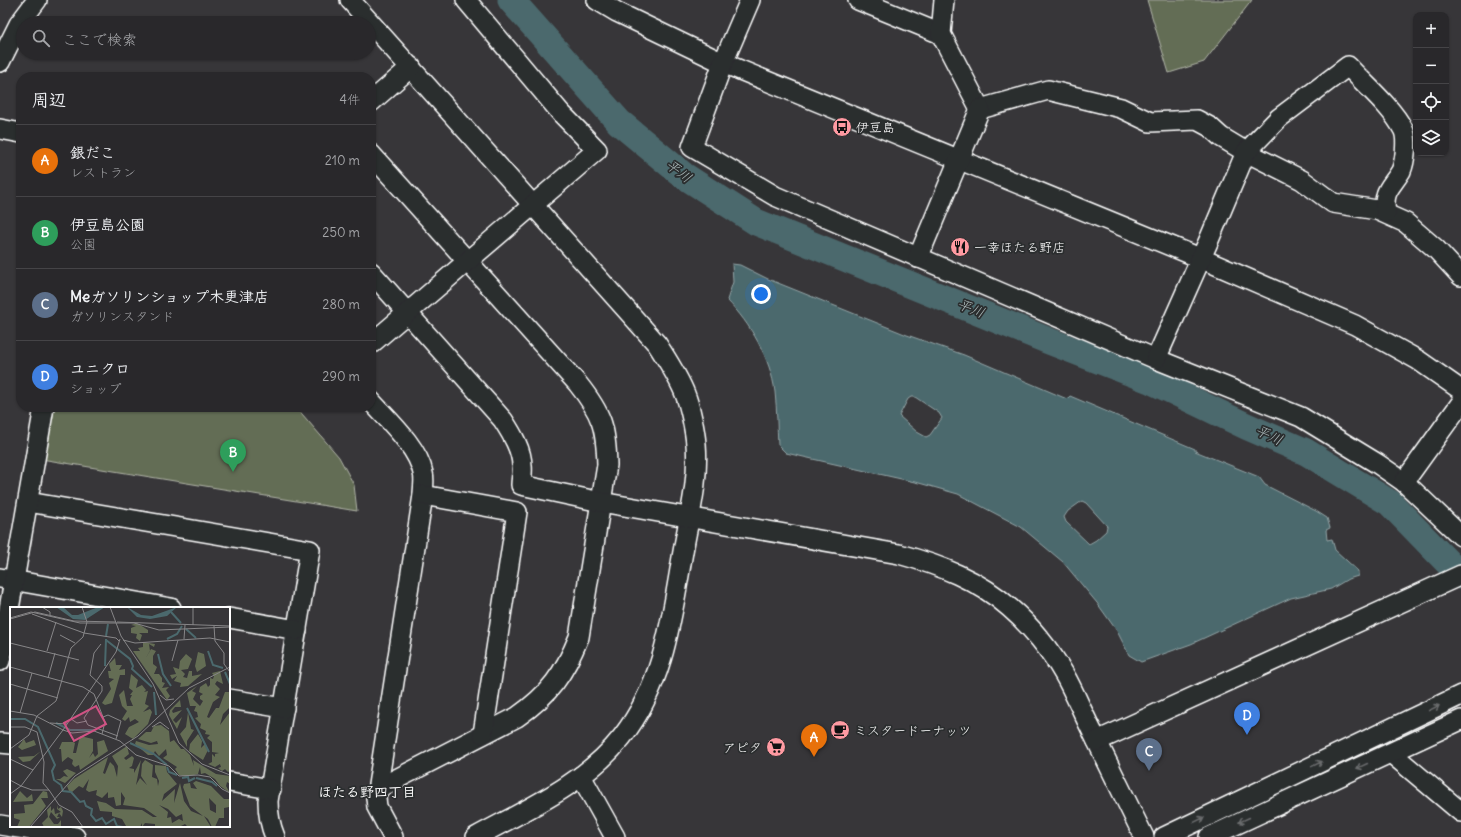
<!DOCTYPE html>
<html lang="ja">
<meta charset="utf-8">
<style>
body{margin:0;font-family:Delius,"Klee One",sans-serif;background:#313033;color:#f1f3f6}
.controls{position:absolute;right:12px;top:12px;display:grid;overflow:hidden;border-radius:8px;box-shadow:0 1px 3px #0004}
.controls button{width:36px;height:36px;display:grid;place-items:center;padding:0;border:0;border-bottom:1px solid #454447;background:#29282b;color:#f1f3f6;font:20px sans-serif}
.you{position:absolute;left:761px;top:294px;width:14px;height:14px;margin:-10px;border:3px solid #fff;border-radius:50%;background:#1a73e8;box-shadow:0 0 0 6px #1a73e833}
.badge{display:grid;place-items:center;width:26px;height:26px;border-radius:50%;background:#1a73e8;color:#fff;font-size:13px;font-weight:700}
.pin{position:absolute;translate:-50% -33px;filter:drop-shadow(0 1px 2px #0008)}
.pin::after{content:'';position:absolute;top:21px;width:14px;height:12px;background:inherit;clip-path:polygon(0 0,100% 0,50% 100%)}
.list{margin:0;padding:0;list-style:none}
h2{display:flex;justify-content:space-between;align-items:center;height:52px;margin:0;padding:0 16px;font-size:17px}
h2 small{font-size:13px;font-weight:400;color:#a5a6a9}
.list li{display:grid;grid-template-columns:26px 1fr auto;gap:12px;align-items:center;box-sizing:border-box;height:72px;padding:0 16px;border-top:1px solid #454447}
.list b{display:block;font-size:15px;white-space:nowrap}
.list p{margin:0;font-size:13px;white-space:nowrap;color:#a5a6a9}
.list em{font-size:13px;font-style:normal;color:#a5a6a9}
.icon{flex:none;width:22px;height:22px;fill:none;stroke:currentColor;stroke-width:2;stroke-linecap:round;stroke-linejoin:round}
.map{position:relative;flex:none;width:1461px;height:837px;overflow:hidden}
.search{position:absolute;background:#29282b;box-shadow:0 1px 3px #0004;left:16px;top:16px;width:360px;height:44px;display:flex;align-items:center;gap:10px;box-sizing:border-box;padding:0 14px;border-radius:22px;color:#a5a6a9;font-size:15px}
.panel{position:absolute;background:#29282b;box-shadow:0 1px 3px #0004;left:16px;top:72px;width:360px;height:340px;border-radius:16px}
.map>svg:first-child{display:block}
</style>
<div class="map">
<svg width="1461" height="837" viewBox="0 0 1461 837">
<rect width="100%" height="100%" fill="#373639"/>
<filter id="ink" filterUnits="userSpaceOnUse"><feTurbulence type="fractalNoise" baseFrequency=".025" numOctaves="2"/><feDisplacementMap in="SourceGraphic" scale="8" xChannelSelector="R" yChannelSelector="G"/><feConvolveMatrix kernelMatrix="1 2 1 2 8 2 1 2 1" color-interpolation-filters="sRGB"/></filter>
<g filter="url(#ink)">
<g fill="#646d54" stroke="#b2b6aa">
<path d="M1147 0H1252L1204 62 1169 73Z"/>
<path d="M50 407H296L339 457 354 485 357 511 41 459Z"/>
</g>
<path fill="#4b696d" stroke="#93a5a7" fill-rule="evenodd" d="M732 264 740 265 768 279 907 335 964 355 1067 399 1070 396 1195 449V451L1259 477 1265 485 1316 511 1327 518 1330 528 1326 530 1327 540 1332 539 1335 550 1358 571V576L1348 579 1331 589 1291 598 1191 644 1141 662 1129 655 1117 631 1097 603 1063 562 1021 527 958 494 919 483 786 453 778 445C777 427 777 410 775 392 771 359 750 323 727 300L733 282ZM911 397H915L939 413 942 418 930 435 926 437 917 432 899 416 908 399ZM1082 501 1086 503 1107 526 1106 531 1096 540 1089 544 1066 522 1064 517 1068 511Z"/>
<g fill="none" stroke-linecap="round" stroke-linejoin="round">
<path stroke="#4b696d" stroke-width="27" d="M511 0 619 122 683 175 756 222 1049 341 1152 381 1246 426 1306 452 1390 503 1461 576"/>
<g stroke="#fff" stroke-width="22">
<g id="minor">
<path d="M350 0 657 344C667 360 678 376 685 394 690 406 695 431 696 444 699 479 690 513 684 546 672 613 666 681 622 737 585 784 527 809 476 837"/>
<path d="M597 0 617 12 723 63 1200 258 1355 325 1418 360 1461 390"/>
<path d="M750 0 723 63 692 147 775 196 1156 359 1301 417 1378 464 1404 482 1461 536"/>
<path d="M858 0 941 34"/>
<path d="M944 0 941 34 980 109"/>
<path d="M0 62 19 24 37 0"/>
<path d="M371 102 411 67"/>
<path d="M980 109 1048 90 1121 108 1150 122 1197 120 1210 127 1221 137 1246 152 1302 180 1333 203 1377 210 1406 223 1436 249 1461 276"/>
<path d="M0 129 21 133"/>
<path d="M371 154 578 384C602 414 606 427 607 465L579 637C564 674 550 694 517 717L377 789"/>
<path d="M918 258 980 109"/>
<path d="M371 272 503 420C512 434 522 450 522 466 523 472 521 479 521 485L601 502 899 554C939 565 979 580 1010 608 1030 625 1051 651 1064 674 1075 693 1083 714 1093 733 1110 768 1127 802 1144 837"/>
<path d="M371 344 597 150 561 113 466 0"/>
<path d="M1156 359 1209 240 1246 152 1279 118 1348 66C1365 85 1391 106 1403 129 1408 138 1405 162 1401 171 1391 188 1382 190 1386 213"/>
<path d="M371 401C388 420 418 447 423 473 425 480 423 488 423 495L376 798 377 807 393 837"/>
<path d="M1404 482 1461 403"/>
<path d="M423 495 517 512 483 734"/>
<path d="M28 502 310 550 268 801C268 815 270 825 275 837"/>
<path d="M0 578 171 608"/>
<path d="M229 618 297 630"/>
<path d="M0 661 44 407"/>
<path d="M229 699 284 708"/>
<path d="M1097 741 1461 575"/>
<path d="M0 743 11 744"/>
<path d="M1391 753 1461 812"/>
<path d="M581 776 615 837"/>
<path d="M229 782 271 789"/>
<path d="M0 825 75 837"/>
<path d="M1164 837 1461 695"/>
<path d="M1209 837 1461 720"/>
</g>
</g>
<use href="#minor" stroke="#2a2d2e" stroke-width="19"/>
</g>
<defs><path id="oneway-shaft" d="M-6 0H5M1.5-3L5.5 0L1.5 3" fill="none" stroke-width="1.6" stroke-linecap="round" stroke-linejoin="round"/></defs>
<g stroke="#6a6c6d">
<use href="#oneway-shaft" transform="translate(1434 708) rotate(-26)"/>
<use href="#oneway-shaft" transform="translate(1317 764) rotate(-26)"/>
<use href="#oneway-shaft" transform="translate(1362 766) rotate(155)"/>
<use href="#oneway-shaft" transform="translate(1199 820) rotate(-26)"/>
<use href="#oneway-shaft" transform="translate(1244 820) rotate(155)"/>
</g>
</g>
<defs>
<g id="bus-disc" transform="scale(1)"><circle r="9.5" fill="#ff9aa2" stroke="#2a2d2e"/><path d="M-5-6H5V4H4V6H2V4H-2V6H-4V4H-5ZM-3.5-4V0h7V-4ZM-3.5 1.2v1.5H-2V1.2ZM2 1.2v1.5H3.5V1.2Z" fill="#111"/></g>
<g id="restaurant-disc" transform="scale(1)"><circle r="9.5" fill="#ff9aa2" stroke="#2a2d2e"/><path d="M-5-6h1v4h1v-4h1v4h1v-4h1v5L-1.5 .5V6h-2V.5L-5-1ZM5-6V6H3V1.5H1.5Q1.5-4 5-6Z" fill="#111"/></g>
<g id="cafe-disc" transform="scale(1)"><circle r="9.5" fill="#ff9aa2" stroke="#2a2d2e"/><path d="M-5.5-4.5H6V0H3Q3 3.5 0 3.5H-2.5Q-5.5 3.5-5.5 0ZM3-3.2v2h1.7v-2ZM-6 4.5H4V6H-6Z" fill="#111"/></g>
<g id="supermarket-disc" transform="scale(1)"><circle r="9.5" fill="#ff9aa2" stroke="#2a2d2e"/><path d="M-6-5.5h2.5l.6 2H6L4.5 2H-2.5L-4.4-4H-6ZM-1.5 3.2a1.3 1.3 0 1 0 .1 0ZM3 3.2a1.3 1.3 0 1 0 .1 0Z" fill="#111"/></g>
</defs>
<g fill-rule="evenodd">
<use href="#bus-disc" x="842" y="127"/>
<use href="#restaurant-disc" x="960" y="247"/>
<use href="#cafe-disc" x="840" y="730"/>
<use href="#supermarket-disc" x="776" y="747"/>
</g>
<g text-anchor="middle" stroke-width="3.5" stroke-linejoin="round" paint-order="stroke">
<g font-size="13" fill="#fff" stroke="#2a2d2e" text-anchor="start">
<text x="856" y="132">伊豆島</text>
<text x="974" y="252">一幸ほたる野店</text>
<text x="854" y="735">ミスタードーナッツ</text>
<text x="762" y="752" text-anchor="end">アピタ</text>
</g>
<g font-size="14" font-style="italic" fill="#aebcbd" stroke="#2a2d2e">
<text transform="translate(679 171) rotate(37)" y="5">平川</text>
<text transform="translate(971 308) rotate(22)" y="5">平川</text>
<text transform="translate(1269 435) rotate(25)" y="5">平川</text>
</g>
<g font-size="14" font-weight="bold" fill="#fff" stroke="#2a2d2e">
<text x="367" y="797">ほたる野四丁目</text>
</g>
</g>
<g transform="translate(10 607)">
<rect width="220" height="220" fill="#373639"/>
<path d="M127 16 138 23V26H129L132 28 130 34 126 31 127 27 121 26V21L126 19 121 18ZM133 35 145 37 144 40 139 37 140 44 135 52 141 42 146 44 143 49V57L147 60 144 67H149L152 71V75L155 76 152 81 159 80 156 83 160 89 157 93 123 44H130L128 41 133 40ZM188 45 194 47 196 59 187 65 185 59ZM176 47 182 52 178 62 171 63 175 67 173 70 177 71 179 64H182V69L192 67 178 79 170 80 171 76 164 74 167 69 162 72 160 68 166 67 163 60 169 62 170 54ZM105 51 106 58H112L109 63 115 62V68H110L102 96 95 98 92 96 101 82 99 76 104 72 99 71 98 64H101L99 57ZM210 64 213 77 207 74 205 77 210 82 205 88 210 90 203 95 197 110 199 111 206 101H209L215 85H220V100L213 107 210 118 220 105V164L218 165 215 162 212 164 208 161 211 160 210 157 205 160 198 157 202 155V147L205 150V147L209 146 202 145V135L197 131 200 128 195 127 196 124 190 121 191 117 185 111 188 110 187 105 184 104 186 99H180L177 86 187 79 182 84 186 86 183 92 190 99 193 94 190 92V89L193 87 189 85 190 80 196 76 198 80 200 78V71L203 72 204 69 202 66ZM121 67 128 73 126 81 132 78 136 83 134 85 138 84 135 97 139 99 133 105 140 102 142 105 138 117 123 132 115 127 119 120 129 115 125 112 120 115 119 110 115 114 112 112 117 104 112 99 109 88 114 83 117 99H123L120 92 122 88H120L123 84 119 81ZM170 93 171 100H165L162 104 163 106 172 103 163 113 166 116 172 110 167 122 159 108 160 103ZM178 105 181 122 184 123 177 134V140L170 127 176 120ZM151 118 159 124 160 135 164 133 171 142H174L180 148 184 159 183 153 206 167 220 169V177L217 175 216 179 220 186 210 179 205 172 195 166 191 167 190 160 188 167 176 170 169 168 165 162 167 160 153 151 157 148 156 142 149 149 145 144 143 148H138L125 137 126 134 139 138 148 137 147 134 141 136 128 132 136 125H141L144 119ZM188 127 192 134 191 141 195 137 198 143 193 153 179 144 180 137ZM70 129 83 132V144L79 151 83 146 85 150 88 147 87 135 94 133 98 144 70 163 69 158 65 160 62 157 63 153 58 150 52 155 51 142H49L52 135H63L65 136 63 146H66ZM14 132 16 136 24 133 26 138 12 143 8 140ZM117 139 119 147 114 151 116 153 122 149 124 151 122 159 119 161 124 162V166L131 153 126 178 130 171 137 178 131 169 132 157 135 153 143 158 142 170 147 172 148 179 149 174 145 165V158L156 159 157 165 167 177 154 187 152 194 165 182 164 196 170 176 174 194 181 204 193 209 180 199 173 180 174 177 180 176 181 181 187 182 183 176 186 174 201 179 214 192H219V200L214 201V211H209L205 220H202L198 212 194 209 201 220H178L175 217 169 220H145V217L135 216 132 220V216L130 220 116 219 112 212 102 209V205L90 204 87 194 96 196 105 202 132 203 143 210H147L134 201 113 198 115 191 111 185V198L106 199 104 190 98 191V185L92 191 86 188 87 183 79 185 76 183 79 172 73 181 69 179 62 185 59 184 57 179 64 172 98 150 93 166 95 167 100 155 104 159 107 170 108 159 102 149ZM199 191 206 198V206L200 203ZM149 198 158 202 166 210 172 207 173 214 169 212 162 216 161 210 157 211 158 205ZM31 144 20 154 13 155 8 150 24 149ZM57 162 66 166 55 176 46 172H50L54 169 58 170 53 164ZM10 184 17 191 22 187 23 194 3 195ZM33 184 37 185 38 191H31L36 199 19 220H7L10 213 4 211V207L15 206 14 198 23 197ZM47 198 48 202 51 200 53 204 52 210 49 206 47 210H50L47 212 41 205 39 210 44 217H48L51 213V220H34L32 216 38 210 37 203 41 199V204L44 201 45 207 51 205 47 202Z" fill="#646d54" fill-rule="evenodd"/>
<path d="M46 0H53L62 8H68L88 0H95L75 13 63 12ZM117 0 131 8 142 9 167 0 157 9 140 12 127 10Z" fill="#4b696d"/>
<path fill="none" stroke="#4b696d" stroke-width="2" d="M161 5 171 16M176 22 186 31M96 29 98 17M157 32 167 27 172 19M96 33 120 52 123 59 122 62 142 80M198 44 203 58 213 61M148 47 153 67 161 79M95 59 96 32M215 65 220 77M144 85 146 108M177 101 199 145M0 112H15L28 120 45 158 42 164 44 173 51 178 53 184 61 185 70 195 74 194 76 199 82 202 81 208 86 214 92 211 96 217 104 212 107 219 113 220M46 116 60 123H85M120 136 144 147 157 158M157 160 159 165 167 168M172 171 178 170 179 174 185 171M186 171 202 175 207 179"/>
<path fill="none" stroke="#878688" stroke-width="1" d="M32 0 40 5V8M72 0 77 15M100 0 111 29 143 77 169 136 192 157 220 168M22 7 74 26 106 31 109 34M0 11 21 5 70 16H124L149 23 220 20M0 12 25 5 64 14 106 15M107 15 220 19M183 18V0M204 19 205 34 214 46V57L220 65M50 28 65 36M110 32 106 45 53 123 62 126 84 124 110 134 126 148 159 159 169 169 188 168 200 170 212 182 220 186M174 32 175 18M113 33 125 36 200 31 220 35M0 36 69 53M91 37 84 46 80 68 92 79V84L74 111 78 118 108 129M37 44 46 15M162 54 168 33M0 60 73 80 84 87 95 115 92 127M38 71 45 46M0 77 48 91M150 88 156 93 164 92M0 104 24 108 53 123 11 179 22 183H39L49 198 62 205 73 220M10 106 22 66M93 110 98 108 111 114 106 132M61 112 67 116 77 114M40 116 57 117M0 120H15L27 125 34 155 33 176 39 183M142 120 150 115 159 122M0 142 19 128 27 109 46 94 61 41 73 30 77 15M0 152 23 163M0 173 11 179 0 187M20 220 65 169 128 129 179 81 220 60"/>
<path fill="#d15284" fill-opacity="0.15" stroke="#d15284" stroke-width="2" d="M86 99 96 117 64 134 54 116Z"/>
<rect width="220" height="220" fill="none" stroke="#fff" stroke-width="2"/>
</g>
</svg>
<div class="controls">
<button>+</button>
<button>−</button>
<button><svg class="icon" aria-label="locate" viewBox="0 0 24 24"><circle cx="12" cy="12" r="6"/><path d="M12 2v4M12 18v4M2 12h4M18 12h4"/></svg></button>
<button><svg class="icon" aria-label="layers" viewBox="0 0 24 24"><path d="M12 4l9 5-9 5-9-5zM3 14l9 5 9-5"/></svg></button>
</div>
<div class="you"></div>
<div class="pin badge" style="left:814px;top:757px;background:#e8710a">A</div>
<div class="pin badge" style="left:233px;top:472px;background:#2e9e5b">B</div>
<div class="pin badge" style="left:1149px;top:771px;background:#5c6f8a">C</div>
<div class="pin badge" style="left:1247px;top:735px;background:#3f7fe0">D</div>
<div class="search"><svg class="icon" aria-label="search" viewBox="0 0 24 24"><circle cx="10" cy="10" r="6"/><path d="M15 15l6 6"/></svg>ここで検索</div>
<section class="panel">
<h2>周辺<small>4件</small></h2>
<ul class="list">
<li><span class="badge" style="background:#e8710a">A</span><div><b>銀だこ</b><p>レストラン</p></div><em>210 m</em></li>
<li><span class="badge" style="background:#2e9e5b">B</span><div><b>伊豆島公園</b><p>公園</p></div><em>250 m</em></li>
<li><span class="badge" style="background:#5c6f8a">C</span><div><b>Meガソリンショップ木更津店</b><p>ガソリンスタンド</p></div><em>280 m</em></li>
<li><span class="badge" style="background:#3f7fe0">D</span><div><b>ユニクロ</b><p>ショップ</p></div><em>290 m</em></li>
</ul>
</section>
</div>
